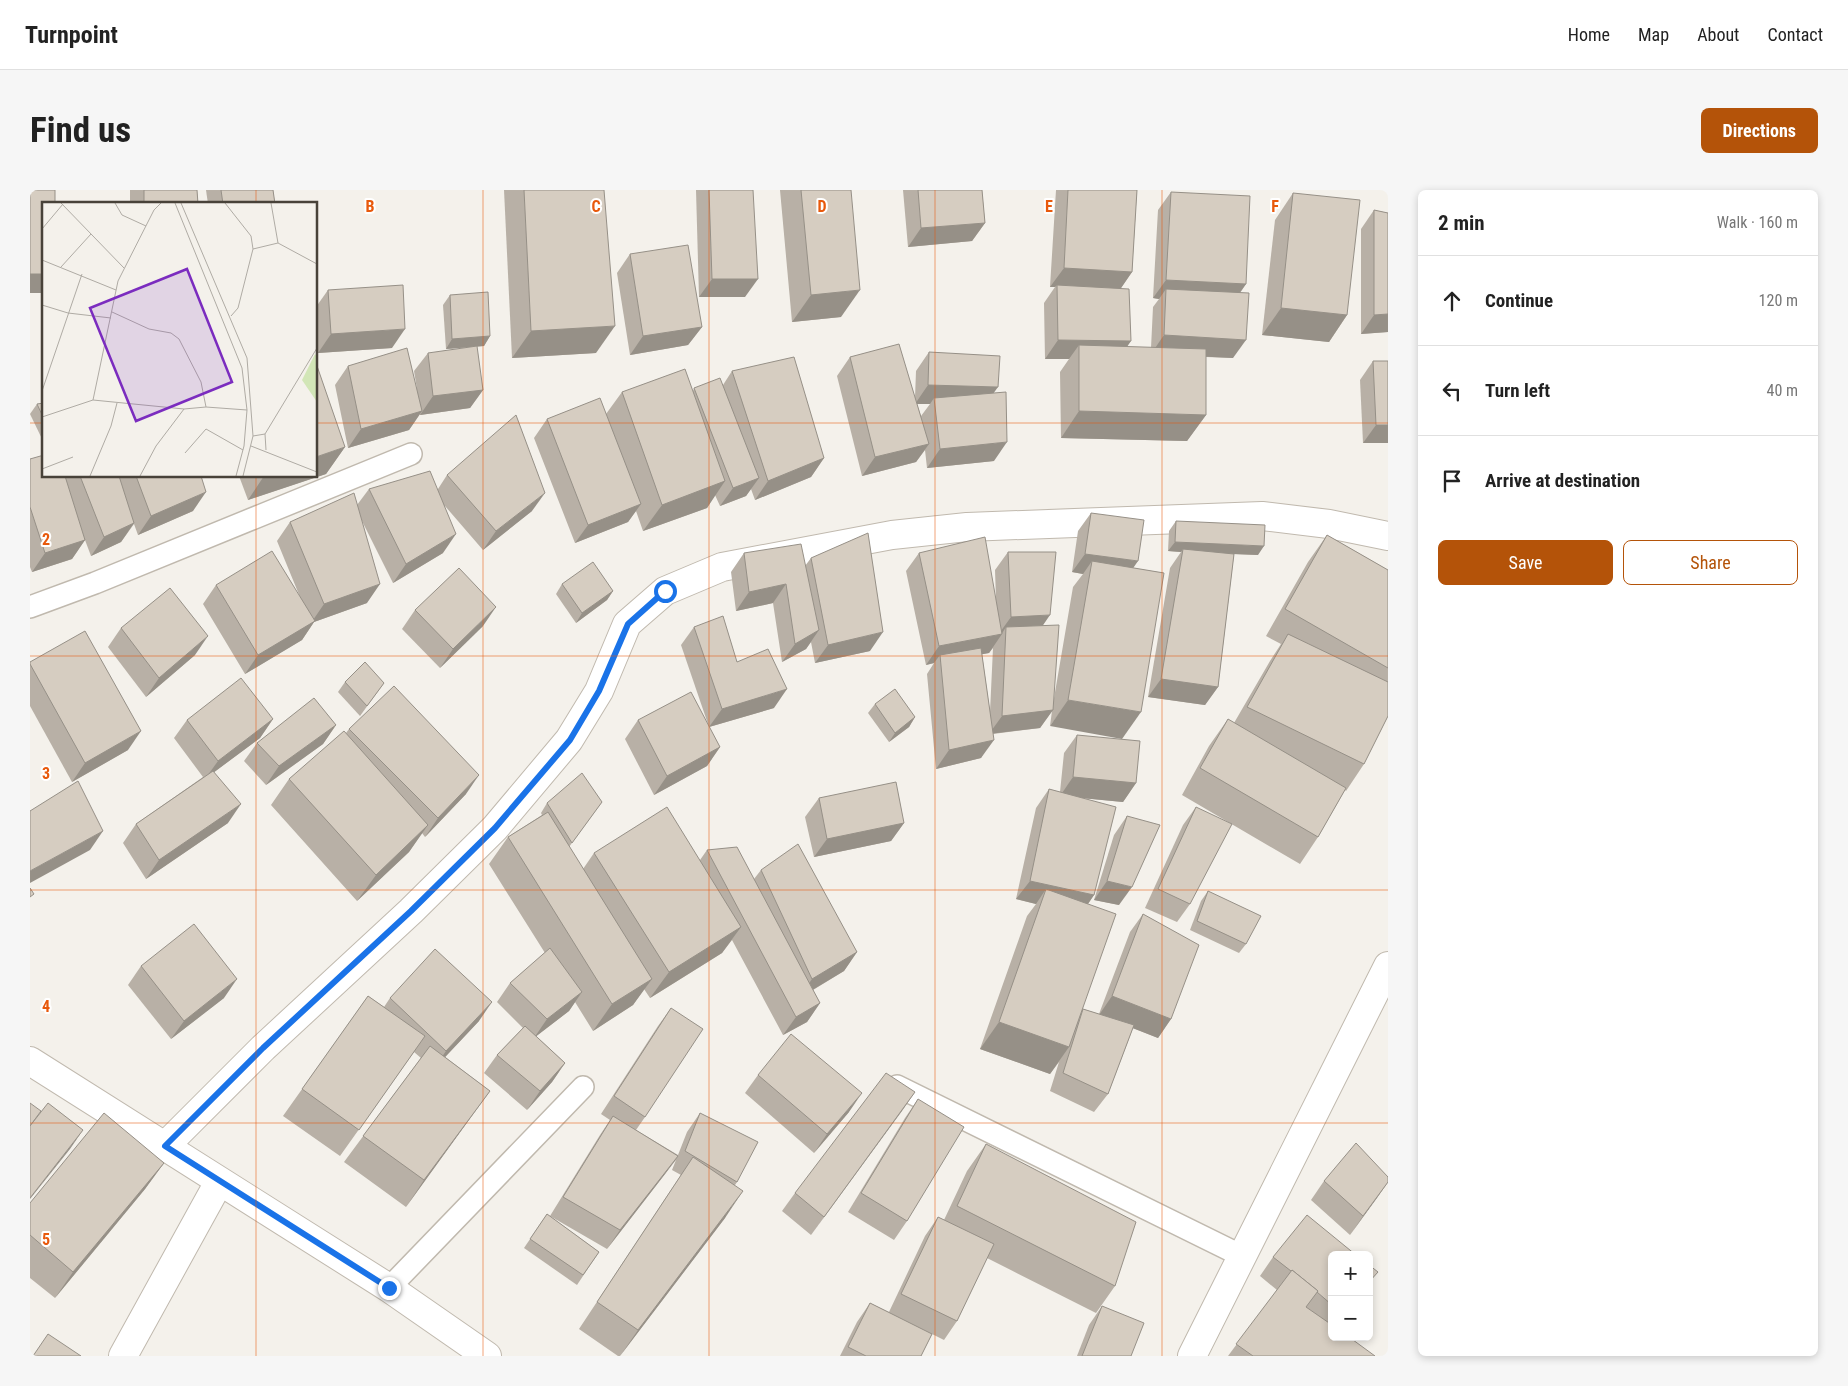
<!DOCTYPE html>
<meta charset="utf-8">
<style>
body{margin:0;font-family:"Roboto Condensed",sans-serif;background:#f6f6f6;color:#222}
.controls{position:absolute;right:15px;bottom:15px;display:grid;overflow:hidden;border-radius:8px;box-shadow:0 2px 8px #0003}
.controls button{width:45px;height:45px;display:grid;place-items:center;padding:0;border:0;border-bottom:1px solid #e0e0e0;background:#fff;color:#222;font:25px sans-serif}
.stop{position:absolute;width:15px;height:15px;margin:-11px;border:4px solid #1a73e8;border-radius:50%;background:#fff}
.stop.end{background:#1a73e8;border-color:#fff;box-shadow:0 1px 5px #0008}
.list{margin:0;padding:0;list-style:none}
h2{display:flex;justify-content:space-between;align-items:center;height:65px;margin:0;padding:0 20px;font-size:21px}
h2 small{font-size:16px;font-weight:400;color:#767676}
.list li{display:grid;grid-template-columns:32px 1fr auto;gap:15px;align-items:center;box-sizing:border-box;height:90px;padding:0 20px;border-top:1px solid #e0e0e0}
.list b{display:block;font-size:19px;white-space:nowrap}
.list em{font-size:16px;font-style:normal;color:#767676}
.actions{display:flex;gap:10px;padding:15px 20px}
.actions a{flex:1;padding:11px 0;border:1px solid #b45309;border-radius:8px;text-align:center;font-size:18px;color:#b45309}
.actions .main{background:#b45309;color:#fff}
.icon{flex:none;width:28px;height:28px;fill:none;stroke:currentColor;stroke-width:2;stroke-linecap:round;stroke-linejoin:round}
.map{position:relative;flex:none;width:1358px;height:1166px;overflow:hidden;border-radius:8px}
header{display:flex;align-items:center;gap:30px;box-sizing:border-box;height:70px;padding:0 25px;background:#fff;border-bottom:1px solid #e0e0e0}
header strong{font-size:24px}
nav{display:flex;gap:28px;margin-inline-start:auto;font-size:18px}
.intro{display:flex;align-items:center;justify-content:space-between;box-sizing:border-box;height:120px;padding:0 30px}
h1{margin:0;font-size:35px}
.button{padding:12px 22px;border-radius:8px;background:#b45309;color:#fff;font-size:18px;font-weight:700}
main{display:flex;gap:30px;padding:0 30px}
aside{flex:1;background:#fff;border-radius:8px;box-shadow:0 2px 8px #0003}
.map>svg:first-child{display:block}
</style>
<header>
<strong>Turnpoint</strong>
<nav><a>Home</a><a>Map</a><a>About</a><a>Contact</a></nav>
</header>
<div class="intro"><h1>Find us</h1><a class="button">Directions</a></div>
<main>
<div class="map">
<svg width="1358" height="1166" viewBox="0 0 1358 1166">
<rect width="100%" height="100%" fill="#f4f1eb"/>
<g fill="none" stroke-linecap="round" stroke-linejoin="round">
<g stroke="#c0b9ae" stroke-width="24">
<g id="service">
<path d="M0 417 65 393 381 264"/>
<path d="M867 896 1212 1066"/>
<path d="M359 1098 553 897"/>
</g>
</g>
<g stroke="#c0b9ae" stroke-width="30">
<g id="minor">
<path d="M0 871 359 1098 457 1166"/>
<path d="M135 956 233 858 381 721 465 638 539 550 569 501 597 434 635 401 692 377 862 345 937 337 1232 326 1299 334 1358 346"/>
<path d="M93 1166 189 992"/>
<path d="M1162 1166 1358 776"/>
</g>
</g>
<use href="#service" stroke="#fff" stroke-width="21"/>
<use href="#minor" stroke="#fff" stroke-width="28"/>
</g>
<g fill="#b8b0a6" fill-rule="evenodd">
<path d="M100 0H167L168 14H100Z"/>
<path d="M176 0H243L245 14H178Z"/>
<path d="M474 0H574L566 163 482 168Z"/>
<path d="M666 0H723L715 107H669Z"/>
<path d="M750 0H821L811 127 762 132Z"/>
<path d="M873 0H952L955 33 942 51 878 57Z"/>
<path d="M1026 0H1107L1102 82 1091 98 1097 157 1121 158 1123 117 1129 109 1123 108 1128 20 1141 2 1216 94 1210 103 1203 168 1176 167V225L1157 251 1031 248 1030 182 1039 169H1015L1014 113 1025 97H1020Z"/>
<path d="M1263 3 1317 125 1299 152 1232 145 1245 30Z"/>
<path d="M1344 20 1358 23V142L1331 144V39Z"/>
<path d="M600 64 672 137 658 155 600 165 587 83Z"/>
<path d="M298 100 362 158 288 163 286 144V117Z"/>
<path d="M420 105 460 146 454 156 416 159 413 115Z"/>
<path d="M899 162 964 203V271L897 278 895 260 886 272 832 286 807 186 820 167 885 208 886 181ZM887 214H900L891 226Z"/>
<path d="M398 163 453 200 440 218 390 225V224L379 240 318 258 305 195 318 176 387 199 384 181Z"/>
<path d="M1343 171H1358V253H1333L1330 190Z"/>
<path d="M702 181 794 268 781 287 725 310 721 299 716 306 690 316 685 305 677 318 613 341 606 321 598 332 545 353 504 248 517 229 576 224 592 202 663 201 664 198 693 195Z"/>
<path d="M14 213V253L0 224 7 214Z"/>
<path d="M315 257 296 284 218 310 209 286H286Z"/>
<path d="M0 269 14 286H171L163 321 108 345 104 334 91 352 61 366 55 350 42 369 2 382 0 377Z"/>
<path d="M417 285 502 321 453 360 415 316 413 363 363 393 331 329 337 413 284 432 272 450 215 484 173 414 186 395 270 407 247 351 260 332 327 315 339 299H408Z"/>
<path d="M1061 323 1103 378 1134 383 1020 536 1022 521 1010 538 963 544 951 568 906 579 897 484 904 473 896 475 876 381 889 363 966 409 965 380 978 362 1013 435 1023 514 1043 397 1053 384 1042 382 1048 341ZM963 458 960 522 952 464 959 463Z"/>
<path d="M1146 331 1228 365 1204 364 1188 497 1175 515 1118 507 1140 378 1151 362 1138 361 1139 341Z"/>
<path d="M1297 345 1358 380V526L1334 574 1316 601 1315 600 1288 647 1270 674 1152 605 1179 556 1198 529 1204 533 1240 471 1251 454 1236 446 1278 372Z"/>
<path d="M714 363 775 376 781 368 840 461 785 473 781 452 776 459 752 472 743 413 706 421 701 382Z"/>
<path d="M532 394 583 401 577 410 546 433 526 404Z"/>
<path d="M385 420 453 436 410 478 372 439Z"/>
<path d="M664 437 707 472 744 518 679 537 651 455Z"/>
<path d="M91 438 165 465 116 507 78 457Z"/>
<path d="M0 472 98 560 42 592 0 516Z"/>
<path d="M315 492 354 493 330 526 308 502Z"/>
<path d="M845 514 885 527 879 537 859 552 838 523Z"/>
<path d="M243 529 230 548 184 582 198 633 116 689 93 653 106 634 173 587 144 548 157 530Z"/>
<path d="M608 530 690 557 677 576 624 605 595 549Z"/>
<path d="M306 535 293 554 236 595 214 571 227 553Z"/>
<path d="M319 539 436 604 395 647 392 643 379 662 327 711 241 615 259 589 316 543Z"/>
<path d="M1047 545 1106 593 1093 612 1052 608 1064 705 1058 714 1053 819 1069 824 1100 742 1113 724 1141 829 1128 848 1103 838 1078 904 1064 922 1020 901 1029 872 1020 884 950 859 997 726 1006 714 986 709 1006 618 1019 599 1030 602 1034 563Z"/>
<path d="M789 608 874 633 861 651 784 667 775 627Z"/>
<path d="M572 612 539 657 553 679 564 663 670 670 677 660 724 689 731 680 827 762 814 781 783 800 790 813 777 832 753 845 702 750 692 763 620 808 614 799 603 815 563 841 545 812 539 821 506 846 535 873 522 892 497 920 454 883 467 865 493 838 467 812 480 793 515 763 459 674 478 647 512 625 511 623 517 613Z"/>
<path d="M1166 617 1160 714 1147 732 1115 718 1153 635Z"/>
<path d="M1097 626 1089 715 1064 710 1084 645Z"/>
<path d="M1178 701 1216 754 1209 763 1160 740 1171 711Z"/>
<path d="M111 776 194 808 141 849 98 795Z"/>
<path d="M338 806 354 817 360 808 449 831 415 867 460 901 376 1017 314 972 391 868 384 862 310 966 253 926Z"/>
<path d="M641 818 615 927 606 940 648 965 657 942 670 923 707 992 705 995 695 1028 590 1166H588L549 1139 651 985 642 980 646 970 635 984 577 1059 520 1026 570 945 580 930 571 924 628 836Z"/>
<path d="M728 885 819 922 784 963 715 903Z"/>
<path d="M885 902 781 1045 752 1021 765 1003Z"/>
<path d="M888 909 877 1031 864 1050 818 1022 875 928Z"/>
<path d="M956 954 1085 1096 1066 1123 957 1068 927 1131 914 1150 902 1144 891 1166H810L827 1132 840 1113 859 1122 895 1046 908 1027 914 1030 937 981Z"/>
<path d="M134 973 115 999 25 1108 0 1088V1013Z"/>
<path d="M1294 991 1358 992 1320 1045 1281 1010Z"/>
<path d="M517 1024 569 1062 547 1095 494 1058Z"/>
<path d="M1302 1065V1147L1345 1166H1198L1247 1100 1230 1086 1243 1067Z"/>
<path d="M1072 1116 1101 1166H1047L1059 1135Z"/>
</g>
<g fill="#969087">
<path d="M955 33 942 51 878 57 891 38Z"/>
<path d="M1034 78 1102 82 1089 101 1027 95 1025 97H1020Z"/>
<path d="M0 84H14V100L12 103H0Z"/>
<path d="M682 89H728L715 107H669Z"/>
<path d="M1136 90 1216 94 1203 112 1136 99 1129 109 1123 108Z"/>
<path d="M830 100 811 127 762 132 781 105Z"/>
<path d="M1251 118 1317 125 1299 152 1232 145Z"/>
<path d="M1358 124V142L1331 144 1344 125Z"/>
<path d="M585 136 566 163 482 168 501 141Z"/>
<path d="M672 137 658 155 600 165 613 146Z"/>
<path d="M375 139 362 158 288 163 301 144Z"/>
<path d="M1134 145 1216 150 1203 168 1121 164Z"/>
<path d="M460 146 454 156 416 159 422 149Z"/>
<path d="M1028 150 1101 151 1088 170 1049 155 1039 169H1015Z"/>
<path d="M898 195 968 197 955 215 904 208 900 214H885Z"/>
<path d="M453 200 440 218 390 225 403 206Z"/>
<path d="M392 221 379 240 318 258 331 239Z"/>
<path d="M1049 221 1176 225 1157 251 1031 248Z"/>
<path d="M1346 235H1358V253H1333Z"/>
<path d="M977 252 964 271 897 278 910 259Z"/>
<path d="M899 254 886 272 832 286 845 267Z"/>
<path d="M315 257 296 284 218 310 234 286H286V267Z"/>
<path d="M794 268 781 287 725 310 738 291Z"/>
<path d="M729 288 716 306 690 316 703 298Z"/>
<path d="M695 291 677 318 613 341 632 315Z"/>
<path d="M176 302 163 321 108 345 121 326Z"/>
<path d="M515 303 502 321 453 360 466 341Z"/>
<path d="M611 314 598 332 545 353 558 335Z"/>
<path d="M104 333 91 352 61 366 74 347Z"/>
<path d="M426 344 413 363 363 393 376 374Z"/>
<path d="M55 350 42 369 2 382 15 363Z"/>
<path d="M1145 352 1234 356 1228 365 1153 362V359L1151 362 1138 361Z"/>
<path d="M1055 364 1108 371 1095 390 1062 371 1053 384 1042 382Z"/>
<path d="M350 394 337 413 284 432 272 450 215 484 228 465 281 433 294 414Z"/>
<path d="M756 394 743 413 706 421 719 402Z"/>
<path d="M583 401 577 410 546 433 552 423Z"/>
<path d="M466 417 453 436 410 478 423 459Z"/>
<path d="M1020 425 1007 444 976 437 971 445 972 444 959 463 910 472V465L904 473 896 475 909 456 968 445 981 427Z"/>
<path d="M789 440 776 459 752 472 765 454Z"/>
<path d="M853 442 840 461 785 473 798 455Z"/>
<path d="M178 446 165 465 116 507 129 488Z"/>
<path d="M1131 489 1188 497 1175 515 1118 507Z"/>
<path d="M757 499 744 518 679 537 692 519Z"/>
<path d="M1038 510 1111 522 1092 549 1020 536Z"/>
<path d="M1023 520 1010 538 959 544 972 526Z"/>
<path d="M885 527 879 537 859 552 865 543Z"/>
<path d="M243 529 230 548 175 589 188 571Z"/>
<path d="M306 535 293 554 236 595 249 576Z"/>
<path d="M111 541 98 560 42 592 55 573Z"/>
<path d="M964 550 951 568 906 579 919 560Z"/>
<path d="M690 557 677 576 624 605 637 586Z"/>
<path d="M449 585 436 604 395 647 408 628Z"/>
<path d="M1043 587 1106 593 1093 612 1030 606Z"/>
<path d="M211 614 198 633 116 689 129 670Z"/>
<path d="M874 633 861 651 784 667 797 649Z"/>
<path d="M398 635 379 662 327 711 346 685Z"/>
<path d="M73 641 60 660 0 693V681Z"/>
<path d="M1000 691 1064 705 1051 724 1016 699 1006 714 986 709Z"/>
<path d="M1077 691 1102 697 1089 715 1064 710Z"/>
<path d="M711 737 692 763 620 808 639 782Z"/>
<path d="M827 762 814 781 769 808 782 789Z"/>
<path d="M207 789 194 808 141 849 154 831Z"/>
<path d="M622 789 603 815 563 841 582 814Z"/>
<path d="M552 802 539 821 504 848 517 829Z"/>
<path d="M1082 806 1141 829 1128 848 1069 825Z"/>
<path d="M462 812 449 831 403 880 416 861Z"/>
<path d="M790 813 777 832 753 845 766 827Z"/>
<path d="M969 832 1039 857 1020 884 950 859Z"/>
<path d="M535 873 522 892 497 920 510 901Z"/>
<path d="M460 901 441 927 376 1017 394 990Z"/>
<path d="M885 902 872 921 781 1045 794 1027Z"/>
<path d="M832 903 819 922 784 963 797 944Z"/>
<path d="M53 940 40 959 0 1009V1008Z"/>
<path d="M648 966 635 984 577 1059 590 1040Z"/>
<path d="M134 973 115 999 25 1108 43 1082Z"/>
<path d="M1358 992 1347 1008 1320 1045 1333 1026Z"/>
<path d="M713 1001 695 1028 590 1166 608 1140Z"/>
</g>
<g fill="#d6cdc1" stroke="#969087">
<path d="M0 0H25V14H14V84H0Z"/>
<path d="M114 0H167L168 14H114Z"/>
<path d="M191 0H243L245 14H193Z"/>
<path d="M494 0H574L585 136 501 141Z"/>
<path d="M679 0H723L728 89H682Z"/>
<path d="M771 0H821L830 100 781 105Z"/>
<path d="M888 0H952L955 33 891 38Z"/>
<path d="M1038 0H1107L1102 82 1034 78Z"/>
<path d="M1141 2 1220 6 1216 94 1136 90Z"/>
<path d="M1263 3 1330 10 1317 125 1251 118Z"/>
<path d="M1344 20 1358 23V124L1344 125Z"/>
<path d="M658 55 672 137 613 146 600 64Z"/>
<path d="M373 95 375 139 301 144 298 100Z"/>
<path d="M1027 95 1099 99 1101 151 1028 150Z"/>
<path d="M1136 99 1219 103 1216 150 1134 145Z"/>
<path d="M458 102 460 146 422 149 420 105Z"/>
<path d="M869 154 899 254 845 267 820 167Z"/>
<path d="M1049 155 1176 159V225L1049 221Z"/>
<path d="M447 156 453 200 403 206 398 163Z"/>
<path d="M377 158 392 221 331 239 318 176Z"/>
<path d="M899 162 970 166 968 197 898 195Z"/>
<path d="M764 167 794 268 738 291 702 181Z"/>
<path d="M1343 171H1358V235H1346Z"/>
<path d="M286 173 315 257 286 267Z"/>
<path d="M655 179 695 291 632 315 592 202Z"/>
<path d="M690 188 729 288 703 298 664 198Z"/>
<path d="M976 202 977 252 910 259 904 208Z"/>
<path d="M570 208 611 314 558 335 517 229Z"/>
<path d="M14 213V229L7 214Z"/>
<path d="M486 225 515 303 466 341 417 285Z"/>
<path d="M14 265V286H35L55 350 15 363 0 317V269Z"/>
<path d="M400 281 426 344 376 374 339 299Z"/>
<path d="M50 286H89L104 333 74 347Z"/>
<path d="M106 286H171L176 302 121 326Z"/>
<path d="M324 303 350 394 294 414 260 332Z"/>
<path d="M1061 323 1114 330 1108 371 1055 364Z"/>
<path d="M1146 331 1235 335 1234 356 1145 352Z"/>
<path d="M838 343 853 442 798 455 781 368Z"/>
<path d="M1297 345 1358 380V478L1255 419Z"/>
<path d="M955 347 972 444 909 456 889 363Z"/>
<path d="M771 354 789 440 765 454 756 394 719 402 714 363Z"/>
<path d="M1153 359 1204 364 1188 497 1131 489Z"/>
<path d="M242 361 285 431 228 465 186 395Z"/>
<path d="M978 362H1026L1020 425 981 427Z"/>
<path d="M1062 371 1134 383 1111 522 1038 510Z"/>
<path d="M563 372 583 401 552 423 532 394Z"/>
<path d="M429 378 466 417 423 459 385 420Z"/>
<path d="M140 398 178 446 129 488 91 438Z"/>
<path d="M693 426 707 472 738 459 757 499 692 519 664 437Z"/>
<path d="M1029 435 1023 520 972 526 976 437Z"/>
<path d="M55 441 111 541 55 573 0 474V472Z"/>
<path d="M1258 444 1358 492V526L1334 574 1217 517Z"/>
<path d="M951 458 964 550 919 560 910 465Z"/>
<path d="M335 472 354 493 337 516 315 492Z"/>
<path d="M211 488 243 529 188 571 157 530Z"/>
<path d="M364 496 449 585 408 628 319 539Z"/>
<path d="M865 499 885 527 865 543 845 514Z"/>
<path d="M661 502 690 557 637 586 608 530Z"/>
<path d="M284 508 306 535 249 576 227 553Z"/>
<path d="M1198 529 1316 598 1288 647 1170 578Z"/>
<path d="M314 541 398 635 346 685 259 589Z"/>
<path d="M1047 545 1110 551 1106 593 1043 587Z"/>
<path d="M183 581 211 614 129 670 106 634Z"/>
<path d="M552 583 572 612 542 653 517 613Z"/>
<path d="M48 591 73 641 0 681V621Z"/>
<path d="M866 592 874 633 797 649 789 608Z"/>
<path d="M1019 599 1086 617 1064 705 1000 691Z"/>
<path d="M637 617 711 737 639 782 564 663Z"/>
<path d="M1166 617 1202 634 1160 714 1128 699Z"/>
<path d="M518 622 622 789 582 814 478 647Z"/>
<path d="M1097 626 1130 635 1102 697 1077 691Z"/>
<path d="M768 654 827 762 782 789 731 680Z"/>
<path d="M707 657 790 813 766 827 677 660Z"/>
<path d="M0 698 4 704 0 707Z"/>
<path d="M1016 699 1086 724 1039 857 969 832Z"/>
<path d="M1178 701 1231 726 1216 754 1167 731Z"/>
<path d="M1113 724 1169 755 1141 829 1082 806Z"/>
<path d="M164 734 207 789 154 831 111 776Z"/>
<path d="M520 758 552 802 517 829 480 793Z"/>
<path d="M405 759 462 812 416 861 360 808Z"/>
<path d="M338 806 395 846 329 940 272 899Z"/>
<path d="M641 818 673 839 615 927 584 906Z"/>
<path d="M1053 819 1104 835 1078 904 1033 883Z"/>
<path d="M495 836 535 873 510 901 467 865Z"/>
<path d="M761 844 832 903 797 944 728 885Z"/>
<path d="M400 856 460 901 394 990 333 946Z"/>
<path d="M856 883 885 902 794 1027 765 1003Z"/>
<path d="M888 909 934 937 877 1031 831 1003Z"/>
<path d="M0 913 11 921 0 936Z"/>
<path d="M18 913 53 940 0 1008V936Z"/>
<path d="M74 923 134 973 43 1082 0 1045V1013Z"/>
<path d="M670 923 728 952 707 992 655 961Z"/>
<path d="M583 926 648 966 590 1040 533 1007Z"/>
<path d="M1326 953 1358 987V992L1333 1026 1294 991Z"/>
<path d="M956 954 1106 1032 1085 1096 927 1016Z"/>
<path d="M663 967 713 1001 608 1140 567 1112Z"/>
<path d="M517 1024 569 1062 553 1085 500 1049Z"/>
<path d="M1277 1025 1326 1065H1302V1115L1287 1102 1288 1101 1262 1080 1261 1081 1243 1067Z"/>
<path d="M908 1027 964 1054 927 1131 871 1104Z"/>
<path d="M1339 1075 1348 1082 1339 1092Z"/>
<path d="M1262 1080 1288 1101 1276 1117 1302 1135V1147H1319L1345 1166H1223L1206 1154Z"/>
<path d="M840 1113 902 1144 891 1166H836L818 1157Z"/>
<path d="M1072 1116 1114 1133 1101 1166H1052Z"/>
<path d="M18 1144 51 1166H3Z"/>
</g>
<g fill="none" stroke-linecap="round" stroke-linejoin="round">
<path stroke="#1a73e8" stroke-width="6" d="M359 1098 135 956 233 858 381 721 465 638 540 550 569 501 598 434 635 401"/>
</g>
<path fill="none" stroke="#e8590c" stroke-width="1" stroke-opacity="0.55" d="M226 0V14M453 0V1166M679 0V1166M905 0V1166M1132 0V1166M0 233H14M286 233H1358M226 286V1166M0 466H1358M0 700H1358M0 933H1358"/>
<g transform="translate(12 12)">
<rect width="275" height="275" fill="#f4f1eb"/>
<path d="M273 152 275 155V200L260 178Z" fill="#d2e6b7"/>
<path fill="none" stroke="#afaba4" stroke-width="1" d="M19 1 82 66M73 1 80 13 104 24M133 1 200 166 205 208 202 244 194 274M139 1 205 156 211 234 201 274M183 1 209 34 211 47 196 106 189 114M229 1 236 41M0 27 21 2M211 47 236 41 275 62M0 58 74 88M19 65 49 32M0 103 26 111 69 116M70 110 107 127 129 131 137 137 159 180 164 205M0 189 40 72M51 198 76 79 112 8 119 1M0 215 51 198 142 207 164 205 205 208M223 232 224 248M211 234 223 232 275 146M209 244 275 270M143 251 164 227 201 248M0 267 31 255M48 274 69 224 75 201M98 274 114 244 142 207"/>
<path fill="#7b2cbf" fill-opacity="0.15" stroke="#7b2cbf" stroke-width="2.5" d="M145 67 190 180 94 219 48 106Z"/>
<rect width="275" height="275" fill="none" stroke="#484239" stroke-width="2.5"/>
</g>
<g font-size="16" text-anchor="middle" font-weight="bold" fill="#e8590c" stroke="#fff" stroke-width="4" stroke-linejoin="round" paint-order="stroke">
<text x="340" y="22">B</text>
<text x="566" y="22">C</text>
<text x="792" y="22">D</text>
<text x="1019" y="22">E</text>
<text x="1245" y="22">F</text>
<text x="16" y="355">2</text>
<text x="16" y="589">3</text>
<text x="16" y="822">4</text>
<text x="16" y="1055">5</text>
</g>
</svg>
<div class="controls">
<button>+</button>
<button>−</button>
</div>
<div class="stop" style="left:635px;top:401px"></div>
<div class="stop end" style="left:359px;top:1098px"></div>
</div>
<aside>
<h2>2 min<small>Walk · 160 m</small></h2>
<ul class="list">
<li><svg class="icon" aria-label="ahead" viewBox="0 0 24 24"><path d="M12 20V5M6 11l6-6 6 6"/></svg><div><b>Continue</b></div><em>120 m</em></li>
<li><svg class="icon" aria-label="left" viewBox="0 0 24 24"><path d="M17 20v-9H6M10 6l-5 5 5 5"/></svg><div><b>Turn left</b></div><em>40 m</em></li>
<li><svg class="icon" aria-label="arrive" viewBox="0 0 24 24"><path d="M6 21V4h12l-3 4 3 4H6"/></svg><div><b>Arrive at destination</b></div></li>
</ul>
<div class="actions"><a class="main">Save</a><a>Share</a></div>
</aside>
</main>
